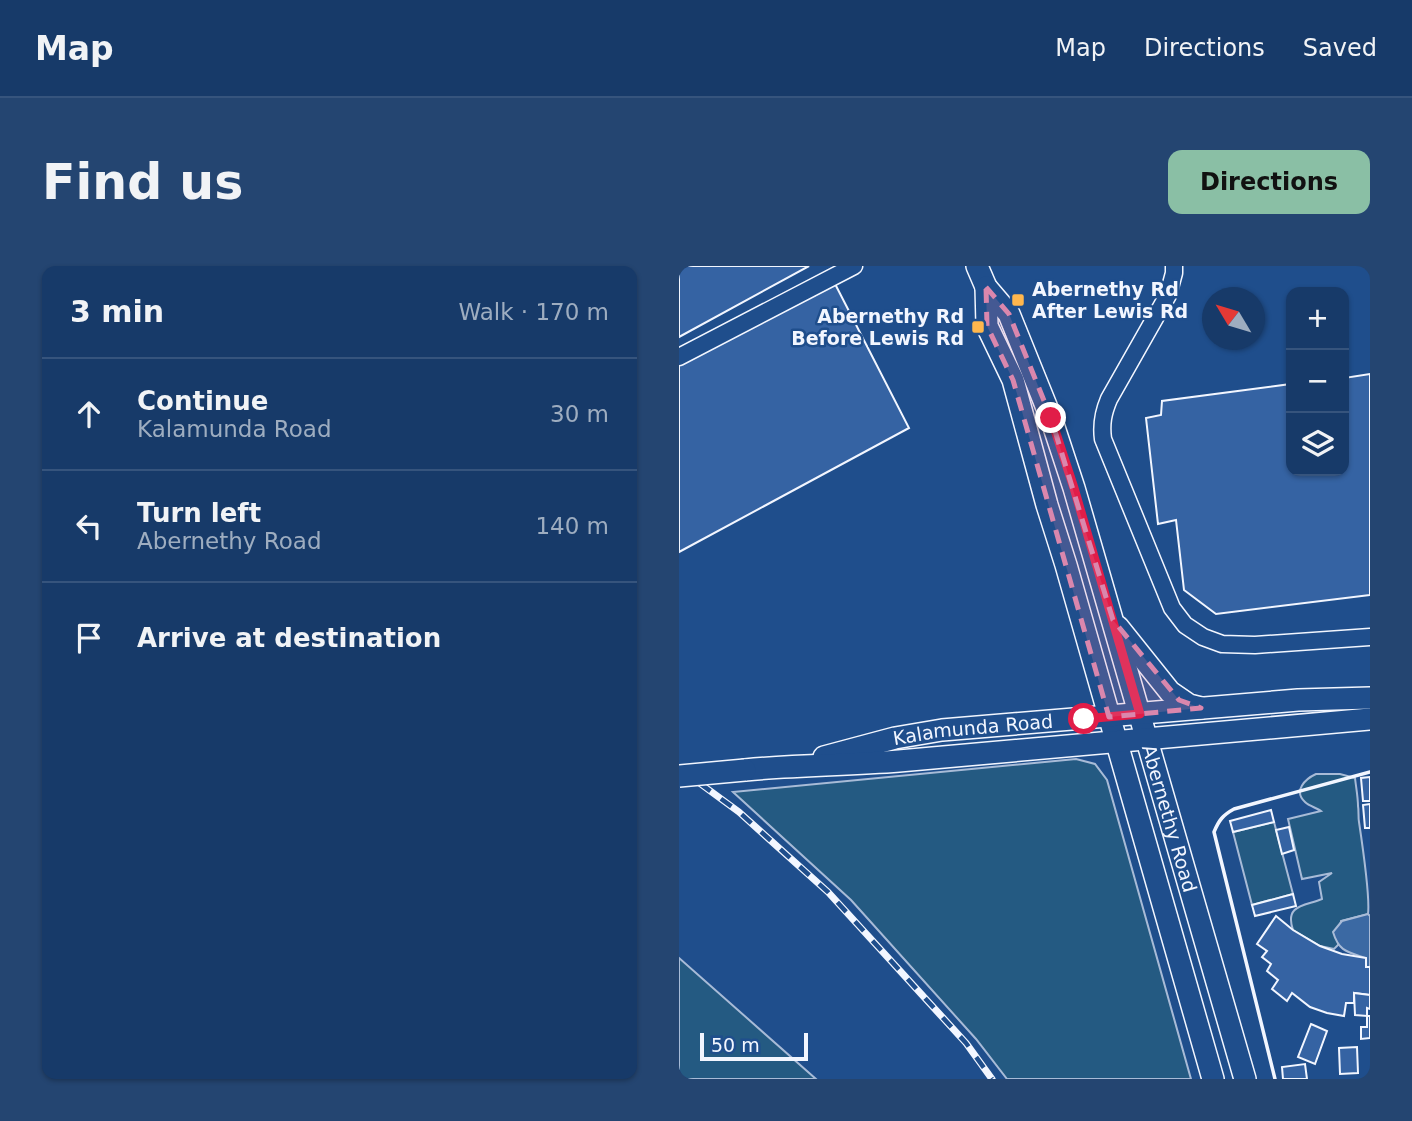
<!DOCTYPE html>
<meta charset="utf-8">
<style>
body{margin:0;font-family:"DejaVu Sans",sans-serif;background:#244571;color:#f1f3f6}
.controls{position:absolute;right:21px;top:21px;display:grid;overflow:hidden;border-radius:14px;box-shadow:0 2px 5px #0004}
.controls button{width:63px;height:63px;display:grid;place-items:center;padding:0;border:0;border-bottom:2px solid #36547d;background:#173a69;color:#f1f3f6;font:35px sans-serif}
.compass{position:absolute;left:523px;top:21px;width:63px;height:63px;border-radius:50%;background:#173a69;box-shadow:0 2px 5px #0004;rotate:308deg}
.scale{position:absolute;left:21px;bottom:18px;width:108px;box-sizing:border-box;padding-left:7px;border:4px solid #f2f6ff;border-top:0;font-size:19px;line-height:24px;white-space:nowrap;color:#f2f6ff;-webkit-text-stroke:5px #1f4e8c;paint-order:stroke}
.stop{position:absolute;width:21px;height:21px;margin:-16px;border:5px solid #e11d48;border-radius:50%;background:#fff}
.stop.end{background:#e11d48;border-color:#fff;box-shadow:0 2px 7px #0008}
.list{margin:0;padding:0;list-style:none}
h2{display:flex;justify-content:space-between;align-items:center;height:91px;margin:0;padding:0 28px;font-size:30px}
h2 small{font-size:23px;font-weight:400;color:#9eadc0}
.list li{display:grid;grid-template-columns:46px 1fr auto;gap:21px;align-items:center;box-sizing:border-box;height:112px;padding:0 28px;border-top:2px solid #36547d}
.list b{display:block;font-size:26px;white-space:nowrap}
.list p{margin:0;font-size:23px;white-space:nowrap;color:#9eadc0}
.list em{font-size:23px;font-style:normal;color:#9eadc0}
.icon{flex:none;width:38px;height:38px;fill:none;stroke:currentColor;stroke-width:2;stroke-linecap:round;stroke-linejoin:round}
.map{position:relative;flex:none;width:691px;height:813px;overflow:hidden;border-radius:14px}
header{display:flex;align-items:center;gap:42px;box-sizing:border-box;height:98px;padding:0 35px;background:#173a69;border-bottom:2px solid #36547d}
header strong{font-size:33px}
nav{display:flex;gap:38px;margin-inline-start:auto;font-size:24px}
.intro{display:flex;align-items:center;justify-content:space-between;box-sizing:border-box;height:168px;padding:0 42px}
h1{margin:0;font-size:49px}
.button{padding:18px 32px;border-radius:14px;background:#8abfa5;color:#111;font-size:24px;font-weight:700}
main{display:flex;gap:42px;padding:0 42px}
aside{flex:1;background:#173a69;border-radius:14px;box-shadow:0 2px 5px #0004}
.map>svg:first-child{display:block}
</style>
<header>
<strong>Map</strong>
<nav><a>Map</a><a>Directions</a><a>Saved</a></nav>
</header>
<div class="intro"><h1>Find us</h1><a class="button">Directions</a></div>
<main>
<aside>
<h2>3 min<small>Walk · 170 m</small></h2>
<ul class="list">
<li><svg class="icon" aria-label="ahead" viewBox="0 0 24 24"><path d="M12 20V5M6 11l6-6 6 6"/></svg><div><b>Continue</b><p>Kalamunda Road</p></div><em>30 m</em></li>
<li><svg class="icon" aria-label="left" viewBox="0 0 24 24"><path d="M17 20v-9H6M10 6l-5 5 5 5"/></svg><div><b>Turn left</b><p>Abernethy Road</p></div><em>140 m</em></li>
<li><svg class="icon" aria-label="arrive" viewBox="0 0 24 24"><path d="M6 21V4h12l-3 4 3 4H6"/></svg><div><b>Arrive at destination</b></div></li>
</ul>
</aside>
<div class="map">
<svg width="691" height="813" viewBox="0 0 691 813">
<rect width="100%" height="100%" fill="#1f4e8c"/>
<g fill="#245a82" stroke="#a8bbd7" stroke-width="2">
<path d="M397 493 416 498 428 514 512 813H328L297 773 172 634 54 526Z"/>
<path d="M637 508H661L676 512C677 521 679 531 679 540 680 545 679 551 680 556 683 576 691 632 689 648L662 655 659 679 655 683 641 680 614 664C605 638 627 640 643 633L640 616 653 607 623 613 609 553 642 545C638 542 630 540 626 536 614 525 626 513 637 508Z"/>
<path d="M595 556 614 628 573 639 554 566Z"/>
<path d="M0 692 137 813H0Z"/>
</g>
<path fill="#3b69a3" stroke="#a8bbd7" stroke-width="2" d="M689 648 691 650V701H687V692C669 686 660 686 654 666L663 655Z"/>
<g fill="#3563a3" stroke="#f2f6ff" stroke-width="2">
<path d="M0 0H130L0 71Z"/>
<path d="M153 12 230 162 0 286V96Z"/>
<path d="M691 108V329L537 348 505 324 497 254 479 258 467 152 482 149 483 135 612 118V205H665V112Z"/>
<path d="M691 511V535H684L682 512Z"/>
<path d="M691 538V562H686L684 539Z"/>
<path d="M592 544 595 556 554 566 551 555Z"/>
<path d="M610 561 615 584 603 588 597 564Z"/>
<path d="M614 628 617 640 576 650 573 639Z"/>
<path d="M597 650 614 664 641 680 663 688 687 692V701H691V729L675 727V737H667L665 750 648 747 631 741 613 727 608 735 593 723 599 714 588 705 592 698 583 691 588 685 578 678Z"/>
<path d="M675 727 691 729V743L688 742V750L676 749Z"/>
<path d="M688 750H691V772L682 773V761H688Z"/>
<path d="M632 758 648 765 636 798 619 791Z"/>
<path d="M678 781 679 807 661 808 660 782Z"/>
<path d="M626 798 628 813H604L603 801Z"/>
</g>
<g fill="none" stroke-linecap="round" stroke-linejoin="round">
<g stroke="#f2f6ff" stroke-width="19">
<g id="minor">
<path d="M495 0V7L489 29 430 133C424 147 422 158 424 173L493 342 506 359 524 371 543 378 576 379 691 371"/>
<path d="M0 91 175 0"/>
</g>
</g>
<g stroke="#f2f6ff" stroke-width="24">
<g id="major">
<path id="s1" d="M298 0 307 21 330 48 372 152 395 222 566 813"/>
<path d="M307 21 308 60 334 114 368 239 387 299 534 813"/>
<path d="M439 361 491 426 510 439 522 442"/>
<path id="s2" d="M145 491 216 472 263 464 619 434 691 432"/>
<path d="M66 504C117 499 168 499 220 495 377 482 534 468 691 453"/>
</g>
</g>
<use href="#minor" stroke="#1f4e8c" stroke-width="16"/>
<use href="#major" stroke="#1f4e8c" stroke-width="21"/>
<g stroke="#f2f6ff" stroke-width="7">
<path id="rail" d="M0 502 60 546 149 626 287 777 313 813"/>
</g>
<use href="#rail" stroke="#1f4e8c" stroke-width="4.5" stroke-dasharray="13" stroke-linecap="butt"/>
<g stroke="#f2f6ff" stroke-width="24" stroke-linecap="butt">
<path id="major-bridge" d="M0 510 66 504"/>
</g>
<use href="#major-bridge" stroke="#1f4e8c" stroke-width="21"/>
<path stroke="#f2f6ff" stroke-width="3.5" d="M596 813 535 566C540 554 544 549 555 543L691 506"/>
</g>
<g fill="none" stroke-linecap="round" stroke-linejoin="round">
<path stroke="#e11d48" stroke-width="9" d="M372 152 395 222 461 448 405 453"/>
</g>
<path fill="#da87ad" fill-opacity="0.2" stroke="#da87ad" stroke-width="5" stroke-dasharray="14 9" stroke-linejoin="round" d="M307 21 330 48 372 152 434 354 500 434 522 442 430 451 334 114 308 60Z"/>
<g fill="#ffb74d" stroke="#1f4e8c" stroke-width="2.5">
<rect x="332" y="27" width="14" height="14" rx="3.5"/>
<rect x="292" y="54" width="14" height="14" rx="3.5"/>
</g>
<g text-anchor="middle" stroke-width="5" stroke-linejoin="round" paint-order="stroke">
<g font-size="19" font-weight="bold" fill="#f2f6ff" stroke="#1f4e8c" text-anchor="start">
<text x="353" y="30">Abernethy Rd<tspan x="353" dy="22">After Lewis Rd</tspan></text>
<text x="285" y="57" text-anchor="end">Abernethy Rd<tspan x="285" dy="22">Before Lewis Rd</tspan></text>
</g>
<g font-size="19" fill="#f2f6ff" stroke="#1f4e8c">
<text dy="7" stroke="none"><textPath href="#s2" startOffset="152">Kalamunda Road</textPath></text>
<text dy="7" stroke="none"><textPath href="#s1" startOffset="588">Abernethy Road</textPath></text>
</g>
</g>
</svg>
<div class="controls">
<button>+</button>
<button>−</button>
<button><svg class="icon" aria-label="layers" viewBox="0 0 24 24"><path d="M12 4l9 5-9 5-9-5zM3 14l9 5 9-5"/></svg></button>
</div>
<svg class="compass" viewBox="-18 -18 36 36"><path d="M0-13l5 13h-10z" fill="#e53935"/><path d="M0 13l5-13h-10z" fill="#9eadc0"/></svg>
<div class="scale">50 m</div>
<div class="stop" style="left:405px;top:453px"></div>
<div class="stop end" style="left:372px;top:152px"></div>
</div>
</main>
